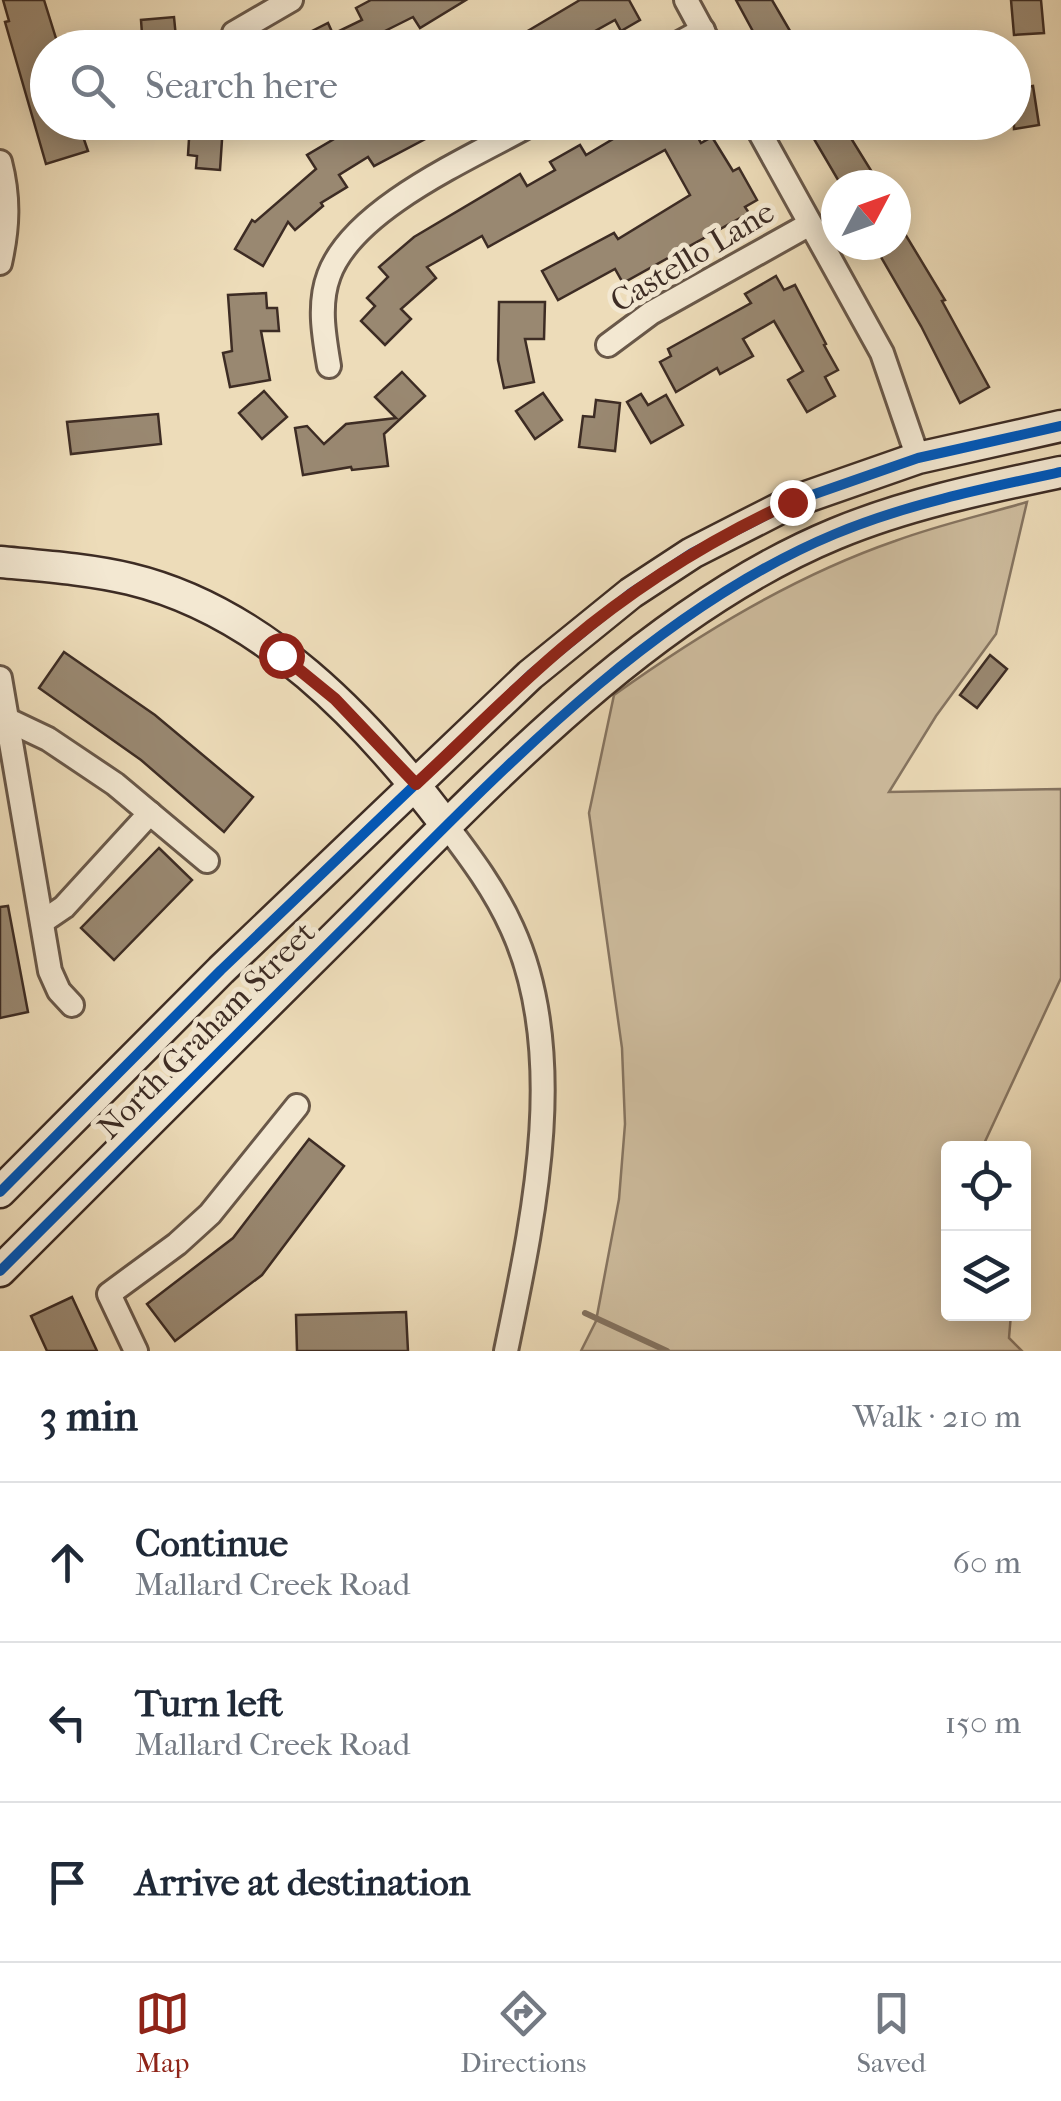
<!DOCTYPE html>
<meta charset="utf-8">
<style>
body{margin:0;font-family:"IM FELL French Canon",serif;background:#f2f2f3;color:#1f2937}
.controls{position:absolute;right:30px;bottom:30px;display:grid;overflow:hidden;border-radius:10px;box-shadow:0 5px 25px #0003}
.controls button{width:90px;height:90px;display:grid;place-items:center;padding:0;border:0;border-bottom:2px solid #e0e1e3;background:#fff;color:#1f2937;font:50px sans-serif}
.compass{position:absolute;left:821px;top:170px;width:90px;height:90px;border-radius:50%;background:#fff;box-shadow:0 5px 25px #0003;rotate:49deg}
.stop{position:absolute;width:30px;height:30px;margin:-22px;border:8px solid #8f2418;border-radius:50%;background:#fff}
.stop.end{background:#8f2418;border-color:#fff;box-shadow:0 2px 10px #0008}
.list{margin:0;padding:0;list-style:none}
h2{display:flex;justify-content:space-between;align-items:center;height:130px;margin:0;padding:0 40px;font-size:42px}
h2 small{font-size:32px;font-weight:400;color:#747a83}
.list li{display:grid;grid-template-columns:65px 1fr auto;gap:30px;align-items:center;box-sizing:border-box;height:160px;padding:0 40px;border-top:2px solid #e0e1e3}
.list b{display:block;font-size:38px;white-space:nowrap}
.list p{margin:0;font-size:32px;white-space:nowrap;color:#747a83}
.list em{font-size:32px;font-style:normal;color:#747a83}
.icon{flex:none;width:55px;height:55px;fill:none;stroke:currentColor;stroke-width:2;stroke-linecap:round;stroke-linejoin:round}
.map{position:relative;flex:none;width:1061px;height:1351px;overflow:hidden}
.search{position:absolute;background:#fff;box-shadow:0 5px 25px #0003;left:30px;right:30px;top:30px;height:110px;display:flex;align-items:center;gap:25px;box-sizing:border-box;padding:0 35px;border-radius:55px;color:#747a83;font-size:38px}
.sheet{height:610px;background:#fff}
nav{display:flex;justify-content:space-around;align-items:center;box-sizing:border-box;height:140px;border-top:2px solid #e0e1e3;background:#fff;font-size:28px;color:#747a83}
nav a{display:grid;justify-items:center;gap:5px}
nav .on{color:#8f2418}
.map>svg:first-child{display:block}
</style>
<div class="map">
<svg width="1061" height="1351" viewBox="0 0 1061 1351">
<rect width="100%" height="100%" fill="#eddcb9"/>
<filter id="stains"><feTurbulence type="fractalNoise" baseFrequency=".002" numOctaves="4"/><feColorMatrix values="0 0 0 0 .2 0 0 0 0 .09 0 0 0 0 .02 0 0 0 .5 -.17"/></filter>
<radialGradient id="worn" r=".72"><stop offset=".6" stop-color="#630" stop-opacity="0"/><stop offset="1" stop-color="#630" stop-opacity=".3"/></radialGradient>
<path fill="#cfbea0" stroke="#867562" stroke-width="2.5" d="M1027 502 996 634 936 716 889 792 1061 789V978L982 1148H948V1314H1011L1009 1338 1022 1351H581L596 1321 619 1199 625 1124 622 1048 589 813 614 695C701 633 794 576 895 541 938 525 983 515 1027 502Z"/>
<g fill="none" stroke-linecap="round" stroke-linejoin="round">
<path stroke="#83725f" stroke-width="6" d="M585 1313 667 1351"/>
</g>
<g fill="#998871" stroke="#3d2c24" stroke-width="2.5">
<path d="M3 0H44L59 48H48V122H78L88 151 46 164 5 22 9 21Z"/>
<path d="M371 0H466L420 28 413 17 361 43 364 48H308L318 42 312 31 328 23 333 34 362 20 356 8Z"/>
<path d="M580 0H629L640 20 621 31 615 20 588 35 595 48H499Z"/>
<path d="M736 0H772L800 48H762Z"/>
<path d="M1011 0H1041L1044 33 1014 35Z"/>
<path d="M174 17 177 48H143L141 20Z"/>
<path d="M1033 86 1039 125 1014 129V89Z"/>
<path d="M363 122H420L429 137 374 166 368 157 339 175 347 187 321 203 323 206 295 230 288 222 263 266 235 249 252 220 255 222 316 169 307 155Z"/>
<path d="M616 122H689L701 143 712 137 733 171 739 168 757 200 745 207 749 213 623 283 615 269 558 300 542 271 614 233 618 239 690 195 665 150 488 247 482 236 427 267 436 278 401 309 411 319 385 345 361 321 375 306 367 298 388 277 379 267 414 237 520 174 527 186 555 170 550 162 580 145 586 155 613 139 607 127Z"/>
<path d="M804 122H841L880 185H841Z"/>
<path d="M190 123 223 125 220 170 196 168 197 156 188 155Z"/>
<path d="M896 219 945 300 942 301 989 387 960 403 921 326 874 245H896Z"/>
<path d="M776 276 784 290 795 285 826 344 824 345 838 370 825 377 835 396 807 412 788 380 803 371 774 321 743 339 753 356 720 374 717 368 676 392 660 362 671 356 668 349 751 303 745 294Z"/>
<path d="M266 293 267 308H277L279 331H261L270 380 230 387 223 353 232 351 228 295Z"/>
<path d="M499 302H545L544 339H525L534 382 504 388 498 360Z"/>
<path d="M402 372 425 396 384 434 388 466 352 470 351 467 303 475 295 428 307 426 324 444 346 424 396 418 375 397Z"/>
<path d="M264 391 287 417 262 439 239 413Z"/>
<path d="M543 393 562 420 535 439 516 411Z"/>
<path d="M641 394 648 405 666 395 683 425 651 443 627 402Z"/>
<path d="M596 400 620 403 615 451 579 447 583 416 594 417Z"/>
<path d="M158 414 161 444 71 454 67 422Z"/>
<path d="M64 652 155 715 253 797 224 832 141 760 39 688Z"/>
<path d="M990 655 1007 669 977 708 960 695Z"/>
<path d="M159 848 192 880 114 960 81 928Z"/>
<path d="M8 906 28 1012 0 1018V907Z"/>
<path d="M309 1139 344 1166 262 1275 175 1341 147 1304 233 1238Z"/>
<path d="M72 1297 97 1351H47L31 1316Z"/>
<path d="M406 1312 408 1351H297L296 1315Z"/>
</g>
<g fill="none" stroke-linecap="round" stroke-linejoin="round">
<g stroke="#695849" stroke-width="28">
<g id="street">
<path d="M686 0 712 48"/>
<path d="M234 33 291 0"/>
<path d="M670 48 703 30"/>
<path d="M754 122 882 353 918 458"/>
<path d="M0 162C9 197 8 227 0 263"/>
<path d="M608 345 651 313 810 224"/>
<path d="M329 366C324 336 318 304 329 275 354 207 473 157 535 122"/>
<path d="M0 678 50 971 59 991 72 1005"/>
<path d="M8 720 48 739 115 784 207 861"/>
<path d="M446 825C471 858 495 890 512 928 570 1055 533 1220 506 1351"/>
<path d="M42 922 64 907 150 813"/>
<path d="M136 1351 109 1294 177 1244 210 1214 297 1106"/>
</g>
</g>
<g stroke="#3d2c24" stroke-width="35">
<g id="secondary">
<path d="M0 562C43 566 88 569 130 579 263 611 366 720 446 825"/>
<path d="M0 1192 221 970 530 675 631 593 692 553 792 502 918 458 1061 426"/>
<path d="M0 1271C120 1151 239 1032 359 913 497 775 652 610 835 534 907 504 985 488 1061 472"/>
</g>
</g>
<use href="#street" stroke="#f3e8d2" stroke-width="22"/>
<use href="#secondary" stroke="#f3e8d2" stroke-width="30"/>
<g stroke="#f3e8d2" stroke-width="16">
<g id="cycleway">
<path d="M0 1192 221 970 530 675 631 593 692 553 792 502 918 458 1061 426"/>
<path d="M0 1271C120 1151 239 1032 359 913 497 775 652 610 835 534 907 504 985 488 1061 472"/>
</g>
</g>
<use href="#cycleway" stroke="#0057b8" stroke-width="10"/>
</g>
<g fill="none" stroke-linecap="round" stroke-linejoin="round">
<path stroke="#8f2418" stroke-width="12" d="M281 655 335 699 416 784C466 738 514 688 567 644 636 586 711 539 792 502"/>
</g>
<g text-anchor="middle" stroke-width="10" stroke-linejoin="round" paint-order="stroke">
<g font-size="32" fill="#3d2c24" stroke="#f3e8d2">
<text transform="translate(692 256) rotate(-31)" y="11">Castello Lane</text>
<text transform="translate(206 1030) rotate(-45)" y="11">North Graham Street</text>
</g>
</g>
<rect width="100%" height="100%" filter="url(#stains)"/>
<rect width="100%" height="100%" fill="url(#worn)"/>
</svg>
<div class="controls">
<button><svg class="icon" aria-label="locate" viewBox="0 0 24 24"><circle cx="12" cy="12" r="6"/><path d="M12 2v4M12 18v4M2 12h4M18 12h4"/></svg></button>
<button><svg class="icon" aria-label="layers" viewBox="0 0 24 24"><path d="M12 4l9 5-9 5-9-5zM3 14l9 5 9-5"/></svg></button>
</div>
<svg class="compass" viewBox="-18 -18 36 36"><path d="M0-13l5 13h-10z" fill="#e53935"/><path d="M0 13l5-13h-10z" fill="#747a83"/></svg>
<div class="stop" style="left:281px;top:655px"></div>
<div class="stop end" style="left:792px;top:502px"></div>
<div class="search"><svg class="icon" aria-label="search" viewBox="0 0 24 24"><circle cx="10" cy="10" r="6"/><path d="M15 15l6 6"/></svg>Search here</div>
</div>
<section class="sheet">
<h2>3 min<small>Walk · 210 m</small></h2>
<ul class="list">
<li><svg class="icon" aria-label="ahead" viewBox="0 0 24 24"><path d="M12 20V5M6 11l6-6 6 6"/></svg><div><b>Continue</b><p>Mallard Creek Road</p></div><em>60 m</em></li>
<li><svg class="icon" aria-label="left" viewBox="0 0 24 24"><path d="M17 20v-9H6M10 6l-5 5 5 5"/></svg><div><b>Turn left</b><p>Mallard Creek Road</p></div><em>150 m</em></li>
<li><svg class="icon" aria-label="arrive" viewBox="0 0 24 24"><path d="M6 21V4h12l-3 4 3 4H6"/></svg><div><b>Arrive at destination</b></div></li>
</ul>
</section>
<nav>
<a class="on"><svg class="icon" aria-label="map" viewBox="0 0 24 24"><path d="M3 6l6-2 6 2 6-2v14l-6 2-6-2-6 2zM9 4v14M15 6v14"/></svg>Map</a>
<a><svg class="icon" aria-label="directions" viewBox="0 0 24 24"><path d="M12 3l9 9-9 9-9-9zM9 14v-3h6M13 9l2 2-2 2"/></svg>Directions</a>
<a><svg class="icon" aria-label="saved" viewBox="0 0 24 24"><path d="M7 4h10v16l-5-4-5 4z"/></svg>Saved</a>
</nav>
